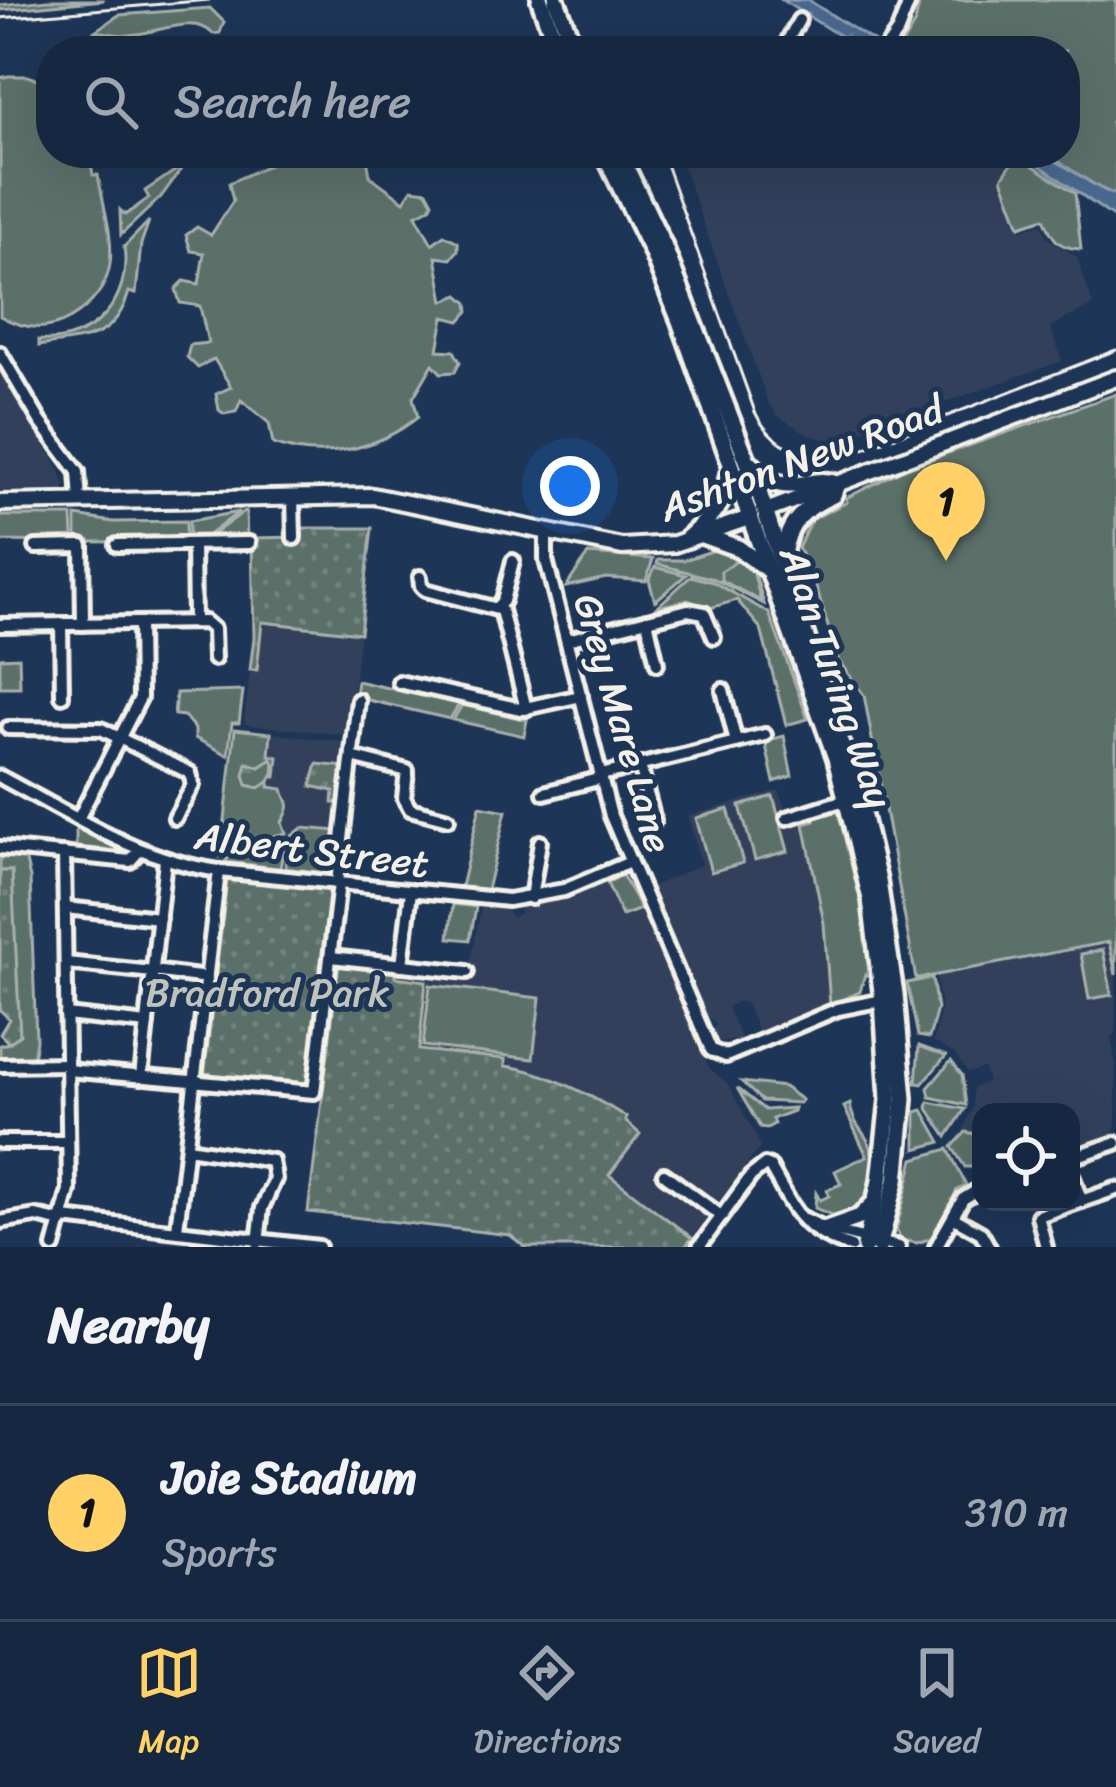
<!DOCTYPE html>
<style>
body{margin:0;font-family:Sriracha,sans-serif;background:#1f3048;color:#f1f3f6}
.controls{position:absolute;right:36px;bottom:36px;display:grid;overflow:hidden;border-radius:24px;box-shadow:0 12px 48px #0002}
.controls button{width:108px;height:108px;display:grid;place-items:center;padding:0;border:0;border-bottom:3px solid #35445a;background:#162841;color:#f1f3f6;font:60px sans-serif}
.you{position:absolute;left:570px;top:486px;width:42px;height:42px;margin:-30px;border:9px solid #fff;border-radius:50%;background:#1a73e8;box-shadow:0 0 0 18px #1a73e833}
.badge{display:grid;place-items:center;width:78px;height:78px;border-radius:50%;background:#ffd166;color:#111;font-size:39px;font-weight:700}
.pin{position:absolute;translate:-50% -99px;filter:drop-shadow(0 3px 6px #0008)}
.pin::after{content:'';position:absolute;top:63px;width:42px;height:36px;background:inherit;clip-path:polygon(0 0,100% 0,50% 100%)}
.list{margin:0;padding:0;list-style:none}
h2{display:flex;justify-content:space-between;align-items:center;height:156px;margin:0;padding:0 48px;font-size:51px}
h2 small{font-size:39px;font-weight:400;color:#9ea6b1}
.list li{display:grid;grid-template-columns:78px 1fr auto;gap:36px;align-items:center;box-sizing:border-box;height:216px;padding:0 48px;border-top:3px solid #35445a}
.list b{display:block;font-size:45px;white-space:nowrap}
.list p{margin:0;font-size:39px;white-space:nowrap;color:#9ea6b1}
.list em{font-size:39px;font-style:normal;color:#9ea6b1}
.icon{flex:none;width:66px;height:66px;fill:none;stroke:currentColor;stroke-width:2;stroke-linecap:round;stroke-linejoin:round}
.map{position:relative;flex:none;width:1116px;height:1247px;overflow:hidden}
.search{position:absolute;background:#162841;box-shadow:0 12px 48px #0002;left:36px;right:36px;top:36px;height:132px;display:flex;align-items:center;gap:30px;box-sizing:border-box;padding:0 42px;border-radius:48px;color:#9ea6b1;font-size:45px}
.sheet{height:372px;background:#162841}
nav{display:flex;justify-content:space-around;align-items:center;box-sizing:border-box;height:168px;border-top:3px solid #35445a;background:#162841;font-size:33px;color:#9ea6b1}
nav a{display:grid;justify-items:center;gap:6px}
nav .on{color:#ffd166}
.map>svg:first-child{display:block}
</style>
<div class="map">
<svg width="1116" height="1247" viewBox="0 0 1116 1247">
<defs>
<pattern id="forest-firs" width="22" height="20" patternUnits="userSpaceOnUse" patternTransform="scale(3)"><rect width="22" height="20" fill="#5b6f6b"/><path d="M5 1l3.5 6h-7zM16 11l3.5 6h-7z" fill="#738480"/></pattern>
<pattern id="park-dots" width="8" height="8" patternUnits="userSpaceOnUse" patternTransform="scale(3)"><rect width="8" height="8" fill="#5b6f6b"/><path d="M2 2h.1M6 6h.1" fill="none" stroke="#738480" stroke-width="1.8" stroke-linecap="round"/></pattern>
<pattern id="water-ripples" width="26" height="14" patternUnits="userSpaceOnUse" patternTransform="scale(3)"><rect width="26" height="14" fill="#48678d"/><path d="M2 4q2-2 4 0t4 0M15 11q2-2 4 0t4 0" fill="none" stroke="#637d9d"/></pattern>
</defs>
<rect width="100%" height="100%" fill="#1d3557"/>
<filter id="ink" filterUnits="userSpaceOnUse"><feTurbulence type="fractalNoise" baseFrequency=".00833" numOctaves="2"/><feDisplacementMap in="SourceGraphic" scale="24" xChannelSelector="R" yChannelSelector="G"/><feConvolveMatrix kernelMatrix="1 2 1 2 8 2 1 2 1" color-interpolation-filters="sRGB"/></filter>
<g filter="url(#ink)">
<g fill="#30415c">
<path d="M678 153H1014L1002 178 1021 230 1042 224 1047 238 1077 257 1093 305 1050 327 1062 361 844 438 823 439 806 433 778 416 768 402Z"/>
<path d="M0 367 59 469 65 486 62 490 0 491Z"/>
<path d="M299 528H372L348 735 244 724 254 637 252 538 299 537Z"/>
<path d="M235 729 348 742 334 874 220 862Z"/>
<path d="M779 790 789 823 803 819 824 923 830 1005 760 1036 746 1004 739 1001 727 1007 741 1039 719 1042 713 1029 716 1023 708 1017 651 887 701 865 688 816Z"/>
<path d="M622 875 627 877 709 1068 728 1084 761 1146 685 1247H525L510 1235 308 1212 339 964 395 970V975L467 981 481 907 506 909 513 918 521 913 519 908 572 896Z"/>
<path d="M1110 942 1116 975V1034L1111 1037 1116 1065V1124L1112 1136 1071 1150V1112H981V1135L963 1131 973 1106V1088L988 1081 984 1068 968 1073 954 1053 933 1042 941 1009 936 976Z"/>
</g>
<g fill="#5b6f6b" stroke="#a8b0aa" stroke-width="3">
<path d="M47 0H104L0 10V5Z"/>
<path d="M920 0H1116V117L1111 122 1116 150V195L1101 189 1045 153H1065V51H898L915 23Z"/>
<path d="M210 8 224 22 220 33 213 34C193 12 152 36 126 35 116 35 105 32 95 31L119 15Z"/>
<path d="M8 76H28L51 84V153H89L93 175H98C108 233 131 280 71 318 48 332 23 329 0 316V78Z"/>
<path d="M328 154 367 158 370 176 404 201 412 189 427 191 433 202 430 208 416 215 432 244 444 235 458 242V250L451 259 436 257 444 301 459 295 468 303 469 311 460 321 444 317 438 350 454 351 460 362 455 372 441 373 433 364 413 398 418 417C378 449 323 462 273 444L269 423 241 400 236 412 224 414 219 410 216 394 231 387 214 359 198 368 187 357 190 345 208 343 200 306 180 303 176 289 184 281 199 284 204 253 191 251 186 235 197 227 211 235 233 201 229 183 286 157Z"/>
<path d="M1017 155 1075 193 1081 249C1057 248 1052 238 1044 218L1020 226 1002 178Z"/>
<path d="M185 164 161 197 121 235 120 210 125 215 149 198 145 191Z"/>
<path d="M149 221 141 244 136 294 129 292C114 342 84 338 39 346V340C93 344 132 300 124 247Z"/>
<path d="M1116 394V975L1109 942 916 979 864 695 838 660 815 583 798 548 811 520 847 502 846 498 908 467Z"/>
<path d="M239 512 202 540H189V521Z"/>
<path d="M246 512 247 539 205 540 242 513Z"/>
<path d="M0 516H72L73 537 68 542 0 541Z"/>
<path d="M76 516 113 522 186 521V541L88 542 76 536Z"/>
<path d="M721 548 753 567 764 604 714 579 657 564 658 560H684Z"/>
<path d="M588 554 653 559 646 581 606 578 566 587Z"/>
<path d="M655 567 686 575 655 601 649 580Z"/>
<path d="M691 576 713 582 769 613 808 719 786 725 761 629 737 600 707 609 688 600 657 607Z"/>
<path d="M19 657 20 687H0V658Z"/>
<path d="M357 681 459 704 450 719 355 697Z"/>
<path d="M243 691 239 723H232L228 755 195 738V729L184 716 174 715 176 693Z"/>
<path d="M462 705 527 720 524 736 453 720Z"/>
<path d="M235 729 271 733 269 755 278 757 276 777H270L269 787 283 789C285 803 295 801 282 822L286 833 233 846 221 856Z"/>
<path d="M784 736 792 776 774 782 765 741Z"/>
<path d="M773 796 788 851 755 860 740 806Z"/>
<path d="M480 806 506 811 487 890 461 887Z"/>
<path d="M841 807 859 884 871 977 865 974 860 992 830 1005 824 923 804 824 815 821 817 814Z"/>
<path d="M728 809 743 863 711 872 696 818Z"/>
<path d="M76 826 125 851 124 854 76 848Z"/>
<path d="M302 828 339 831 334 874 285 868 288 839Z"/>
<path d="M285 840 280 868 225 862 231 854 262 850Z"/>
<path d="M25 857 30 878 36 1040 33 1059H0V1045L9 1043 11 871H0V858Z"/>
<path d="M622 875 641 909 622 916 607 883Z"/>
<path d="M453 904 476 907 470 940 449 938Z"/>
<path d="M1103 950 1112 995 1089 999 1081 954Z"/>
<path d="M932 978 937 1009 929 1038 918 1036 907 983Z"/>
<path d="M430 985 540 998 533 1059 423 1046Z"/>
<path d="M919 1046 946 1056 922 1084 916 1083Z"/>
<path d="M951 1061 962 1075 966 1105 930 1097 928 1088Z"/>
<path d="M742 1082 784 1087 802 1100 799 1103 762 1101Z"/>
<path d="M737 1088 765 1110 794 1108 793 1111 772 1119 774 1124 767 1128 760 1127Z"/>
<path d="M929 1102 965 1109 947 1137 927 1107Z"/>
<path d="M850 1104C852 1125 866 1132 871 1148 877 1169 870 1199 853 1211L834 1216 815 1208 816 1193 820 1200 829 1196 827 1190 841 1184 835 1171 867 1156 844 1107Z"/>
<path d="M923 1110 941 1142 916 1149V1112Z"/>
<path d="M966 1132 981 1135V1167H965L952 1147Z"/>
<path d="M948 1149 966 1185 957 1190 932 1238 917 1243 901 1240 896 1230 914 1159Z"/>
</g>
<g fill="url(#forest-firs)" stroke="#a8b0aa" stroke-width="3">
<path d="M740 559 752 567 761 601 721 580V571Z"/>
<path d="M272 759C279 773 271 782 259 788L247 785 244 775 247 763 260 767Z"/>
</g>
<g fill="url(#park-dots)" stroke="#a8b0aa" stroke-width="3">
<path d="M299 528H372L360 633 262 622 257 670H250L254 637 252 538 299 537Z"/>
<path d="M317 764 346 767 341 804 333 803 334 791 311 786Z"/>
<path d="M0 871H12L20 1035 9 1043 0 1034 9 1019 0 1010Z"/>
<path d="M227 879 331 890 309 1084 204 1078Z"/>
<path d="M339 964 395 970V977L426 981 419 1050 505 1059V1066C546 1071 589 1094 626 1117L625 1121 640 1134 609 1175 692 1238 685 1247H525L510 1235 308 1212Z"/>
</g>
<g fill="url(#water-ripples)" stroke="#8d9eb1" stroke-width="3">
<path d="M782 0H808L889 51H864Z"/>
<path d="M1022 153C1062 153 1080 183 1116 195V219Z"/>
</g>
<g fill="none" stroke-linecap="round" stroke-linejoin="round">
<g stroke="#f4f1e8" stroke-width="20">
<g id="minor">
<path d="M647 51H693"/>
<path d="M792 51 789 38 799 20"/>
<path d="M884 51 898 31 910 0"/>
<path d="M0 353 40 421 78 472 80 502"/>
<path d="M293 497 294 538"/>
<path d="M546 534V560L611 816 711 1050 726 1056 838 1009 883 1000"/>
<path d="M193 544 194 622"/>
<path d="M117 545 249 543"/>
<path d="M36 547 82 546 83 624"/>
<path d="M420 577 421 586 425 590 501 610 526 709"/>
<path d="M497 607 503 601 513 561"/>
<path d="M647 620 657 664"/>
<path d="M61 624 62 696"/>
<path d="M0 625 205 622 213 629 214 659"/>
<path d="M567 640 688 610 704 613 714 637"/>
<path d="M399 682 521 709 581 696"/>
<path d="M8 728 101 729 190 773 193 785 175 818"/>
<path d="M736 742 765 735"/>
<path d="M352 757 407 771 404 798 410 809 448 819"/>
<path d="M640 766 654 821"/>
<path d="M601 775 736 742 723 690"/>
<path d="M0 777C70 814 139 860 219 871L508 900 564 890 630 862"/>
<path d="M544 793 602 778"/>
<path d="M787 818 848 799"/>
<path d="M78 819 140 698 139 623"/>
<path d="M0 848 130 861 140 850"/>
<path d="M337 883 358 700"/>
<path d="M531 898 540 842"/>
<path d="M65 908 159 918"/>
<path d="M331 957 467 972"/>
<path d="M66 963 153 972"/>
<path d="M402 965 411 891"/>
<path d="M153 971 207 978"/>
<path d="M66 1015 147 1024"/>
<path d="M0 1065 67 1064"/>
<path d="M67 1070 314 1092 339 883"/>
<path d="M141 1077 165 860"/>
<path d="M0 1142H68"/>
<path d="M187 1148 272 1161 275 1179 262 1208 258 1243"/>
<path d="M1071 1158 1116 1143"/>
<path d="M1071 1173 1082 1201"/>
<path d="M664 1174 721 1216"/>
<path d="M63 1218 319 1247"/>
<path d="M954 1218 981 1233 989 1247"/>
<path d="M805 1219 826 1229 899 1247"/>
<path d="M0 1222 36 1216 62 1222"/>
<path d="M177 1229 219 871"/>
<path d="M54 1247 69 1190 64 854"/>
<path d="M699 1247 751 1176 765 1165 770 1167C795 1211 800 1230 851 1247"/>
<path d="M936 1247 963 1199 981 1188"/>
<path d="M1046 1247 1038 1216 1116 1189"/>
</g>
</g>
<g stroke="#f4f1e8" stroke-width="22">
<g id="major">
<path d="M0 503 373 496 622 547 674 544 749 518"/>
<path d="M766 511 1116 378"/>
</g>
</g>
<g stroke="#f4f1e8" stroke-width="24">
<g id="highway">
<path d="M540 0 558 51"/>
<path d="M556 0 575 51"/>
<path d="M604 153 651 249 680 321 836 758 871 899 883 1000 889 1100 880 1181 865 1247"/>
<path d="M619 153 663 245 756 483 860 804 878 881 895 994 904 1099 896 1181 879 1247"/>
<path d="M751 464C785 504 808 473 837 484L833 495C804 508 787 522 783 556"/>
<path d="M702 535 738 548 764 567"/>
<path d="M687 539C709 519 725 505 729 474"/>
<path d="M826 1229 860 1217 875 1202"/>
</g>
</g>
<use href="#minor" stroke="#1d3557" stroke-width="10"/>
<use href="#major" stroke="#1d3557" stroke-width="14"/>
<use href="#highway" stroke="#1d3557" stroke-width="15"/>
<g stroke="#f4f1e8" stroke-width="3">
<path d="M0 18 209 0"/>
<path d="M662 153 755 412C777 457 819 460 863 449L1116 350"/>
</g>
</g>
</g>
<g text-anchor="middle" stroke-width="10" stroke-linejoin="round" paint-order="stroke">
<g font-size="39" fill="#f4f1e8" stroke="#1d3557">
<text transform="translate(801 458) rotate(-20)" y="14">Ashton New Road</text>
<text transform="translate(837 677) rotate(71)" y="14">Alan Turing Way</text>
<text transform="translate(624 723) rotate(74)" y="14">Grey Mare Lane</text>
<text transform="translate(312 849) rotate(7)" y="14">Albert Street</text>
</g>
<g font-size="39" fill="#bec4bc" stroke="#1d3557">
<text x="267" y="1006">Bradford Park</text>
</g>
</g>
</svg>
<div class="controls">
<button><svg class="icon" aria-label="locate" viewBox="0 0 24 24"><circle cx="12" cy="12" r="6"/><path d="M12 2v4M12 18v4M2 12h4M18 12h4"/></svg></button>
</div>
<div class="you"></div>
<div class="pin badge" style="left:946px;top:561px">1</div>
<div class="search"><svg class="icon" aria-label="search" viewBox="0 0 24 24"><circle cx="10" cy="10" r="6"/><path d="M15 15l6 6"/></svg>Search here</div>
</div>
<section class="sheet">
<h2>Nearby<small></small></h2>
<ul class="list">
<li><span class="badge">1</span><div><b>Joie Stadium</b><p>Sports</p></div><em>310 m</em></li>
</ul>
</section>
<nav>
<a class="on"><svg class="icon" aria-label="map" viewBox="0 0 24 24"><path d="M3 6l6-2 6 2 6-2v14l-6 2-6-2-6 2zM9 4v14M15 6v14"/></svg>Map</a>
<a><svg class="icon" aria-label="directions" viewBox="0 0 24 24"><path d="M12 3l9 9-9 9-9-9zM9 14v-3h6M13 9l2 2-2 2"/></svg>Directions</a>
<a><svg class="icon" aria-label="saved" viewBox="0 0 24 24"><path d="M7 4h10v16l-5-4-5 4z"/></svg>Saved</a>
</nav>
